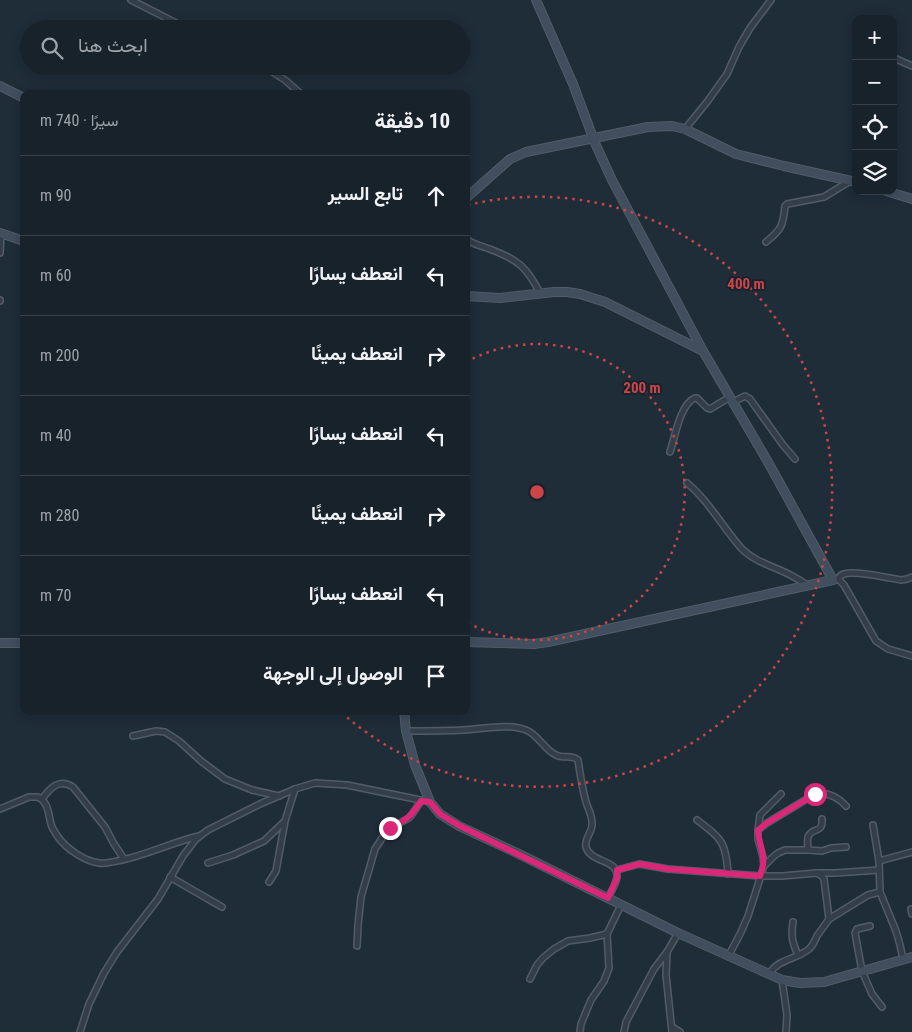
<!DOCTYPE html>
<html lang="ar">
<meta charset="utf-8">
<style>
body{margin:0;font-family:"Roboto Condensed",Vazirmatn,sans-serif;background:#202a33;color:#f1f3f6;direction:rtl}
.controls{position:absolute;right:15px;top:15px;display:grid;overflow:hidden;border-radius:10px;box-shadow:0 2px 12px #0003}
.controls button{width:45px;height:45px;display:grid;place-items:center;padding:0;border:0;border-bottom:1px solid #363f47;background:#17222b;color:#f1f3f6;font:25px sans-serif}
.stop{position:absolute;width:15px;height:15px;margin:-11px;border:4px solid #db2777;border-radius:50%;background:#fff}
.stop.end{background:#db2777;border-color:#fff;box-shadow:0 1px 5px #0008}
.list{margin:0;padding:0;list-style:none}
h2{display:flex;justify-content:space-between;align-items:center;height:65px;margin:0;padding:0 20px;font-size:21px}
h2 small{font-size:16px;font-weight:400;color:#9ea4a9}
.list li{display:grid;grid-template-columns:32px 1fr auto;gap:15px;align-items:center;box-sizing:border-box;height:80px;padding:0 20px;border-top:1px solid #363f47}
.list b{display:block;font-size:19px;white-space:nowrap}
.list em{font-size:16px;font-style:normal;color:#9ea4a9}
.icon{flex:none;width:28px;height:28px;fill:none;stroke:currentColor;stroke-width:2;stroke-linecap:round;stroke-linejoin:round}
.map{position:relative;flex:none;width:912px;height:1032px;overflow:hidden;direction:ltr}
.search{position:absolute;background:#17222b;box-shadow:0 2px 12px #0003;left:20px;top:20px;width:450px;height:55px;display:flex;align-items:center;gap:12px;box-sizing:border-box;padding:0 18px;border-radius:28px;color:#9ea4a9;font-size:19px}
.panel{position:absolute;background:#17222b;box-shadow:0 2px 12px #0003;left:20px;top:90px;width:450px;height:625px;border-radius:10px;direction:rtl}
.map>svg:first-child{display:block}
</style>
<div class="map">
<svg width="912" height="1032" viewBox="0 0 912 1032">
<rect width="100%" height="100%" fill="#1f2d39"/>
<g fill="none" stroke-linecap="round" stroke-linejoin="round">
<g stroke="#515c67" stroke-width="8">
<g id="street">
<path d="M131 0 188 29"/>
<path d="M894 58 912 66"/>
<path d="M263 66 285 80 301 94"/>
<path d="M685 129 707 102 727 74 739 47 750 28 771 0"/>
<path d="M466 239C474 245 483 246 492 250 519 260 527 268 540 293"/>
<path d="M766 242C782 229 783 226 785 206L787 204 824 197 850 181"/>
<path d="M0 253 1 234"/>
<path d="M0 300V301"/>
<path d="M733 402 745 396 750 399 783 445 795 459"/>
<path d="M670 452C675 437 680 404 695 398H697L707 408 710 409 730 397"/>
<path d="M687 483C709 501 723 528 742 549 756 563 777 567 794 577 798 579 803 582 807 585"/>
<path d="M838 579C840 576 840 575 844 574 854 570 889 578 901 580L907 579 912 577"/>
<path d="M833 580 838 579 844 585 876 641 888 649 912 656"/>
<path d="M406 731C425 731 445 731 464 730 483 729 509 723 526 730 539 735 544 750 556 755 563 759 572 754 578 760 580 774 582 788 586 802 588 809 593 817 592 825 592 832 584 839 586 847 590 863 619 859 617 877 616 884 611 892 608 898"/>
<path d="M133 736 156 731 165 732 179 741 201 761 225 779 252 790 279 796"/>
<path d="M42 799C50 788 59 778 73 787L105 827 114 844 124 859"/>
<path d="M0 809 29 797H38C50 803 48 817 52 827 54 831 56 834 58 837 67 849 84 861 99 863 107 864 115 861 122 860 149 854 173 842 199 836"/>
<path d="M697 820C722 839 726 842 728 874"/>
<path d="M873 825 879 861 880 892 896 931 900 945 903 959"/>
<path d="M758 830 760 815 781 794"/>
<path d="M808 850C808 846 807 840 808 837 812 826 823 835 822 819"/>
<path d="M879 861 912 852"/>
<path d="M208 863 233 855 264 841 284 822"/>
<path d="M764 866 773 857 778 853 785 850H808L822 851 831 848 846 847"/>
<path d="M617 870 639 864 668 869 760 876H782L817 873 822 876 824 879 829 919C825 925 821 930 817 936 815 940 813 946 809 949 796 960 779 958 769 974"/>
<path d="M817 873H835L879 870"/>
<path d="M170 877 222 907"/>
<path d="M269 882 276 871 285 821 295 789"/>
<path d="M911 909 912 914"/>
<path d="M829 919 868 895 880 892"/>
<path d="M793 922C791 936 792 942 798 955"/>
<path d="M870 926 857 929 855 933 862 971 872 994 882 1007"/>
<path d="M357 946 358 925 361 897 375 849 386 832 390 828 409 818 413 813 421 801"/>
<path d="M667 952 666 975 672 1032"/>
<path d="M729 955 741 932 748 916 764 866 763 857 758 839V830L767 823 815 794C827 792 838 797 846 806"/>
<path d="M530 979 537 965 543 958 554 949 568 941 590 938 607 934"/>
<path d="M782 980 787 1015 786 1032"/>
<path d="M672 1027 680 1032"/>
<path d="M80 1032 89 1004 104 973 117 952 158 899 183 856 196 839 208 830 260 804 295 789 315 783 347 785 430 802"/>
<path d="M580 1032 581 1024 591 1000 604 981 609 968 607 934 621 905"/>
<path d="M624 1032 626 1022 654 969 667 952 678 933"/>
</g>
</g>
<g stroke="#515c67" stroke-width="10">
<g id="secondary">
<path d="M0 86 24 98"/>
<path d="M886 191 912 199"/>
<path d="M466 198 510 159 526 152 648 127 672 126 685 129 736 154 784 166 856 182"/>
<path d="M0 233 24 241"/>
<path d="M466 296 500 298 554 292H567L580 294 605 302 703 351"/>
<path d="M466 642 534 644 548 642 833 580 768 462 703 351 612 180 595 143 573 84 536 0"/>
<path d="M0 643H24"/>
<path d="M404 711 406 731 415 765 430 802 440 814 459 826 517 853 678 933 769 974 782 980 800 983 824 982 912 957"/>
</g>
</g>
<use href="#street" stroke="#333e4a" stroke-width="5"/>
<use href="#secondary" stroke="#414e5d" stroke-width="8"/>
</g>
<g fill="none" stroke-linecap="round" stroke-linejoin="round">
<path stroke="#db2777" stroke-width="6" d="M390 828C407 819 410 818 421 801L430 802 440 814 460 826 608 898 617 878V870L640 864 668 869 760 876C768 857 759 849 758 830L767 823 815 794"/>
</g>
<g fill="none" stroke="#ce4548" stroke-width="2.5" stroke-dasharray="2.5 5">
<path d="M466 362A148 148 0 1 1 466 622"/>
<path d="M468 205A295 295 0 1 1 342 713"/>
</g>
<circle cx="537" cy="492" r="8" fill="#ce4548" stroke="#19232e" stroke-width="2.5"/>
<g font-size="15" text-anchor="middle" font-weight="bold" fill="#ce4548" stroke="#19232e" stroke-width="4" stroke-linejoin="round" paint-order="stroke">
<text x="746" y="289">400 m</text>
<text x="642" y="393">200 m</text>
</g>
</svg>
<div class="controls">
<button>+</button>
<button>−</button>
<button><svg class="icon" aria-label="locate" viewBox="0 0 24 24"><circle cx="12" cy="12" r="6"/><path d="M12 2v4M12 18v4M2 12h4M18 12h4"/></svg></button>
<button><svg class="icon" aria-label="layers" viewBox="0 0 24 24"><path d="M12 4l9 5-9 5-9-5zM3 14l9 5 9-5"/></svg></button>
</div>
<div class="stop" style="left:815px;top:794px"></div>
<div class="stop end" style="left:390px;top:828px"></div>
<div class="search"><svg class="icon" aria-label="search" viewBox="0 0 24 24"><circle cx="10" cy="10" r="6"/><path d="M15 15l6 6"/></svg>ابحث هنا</div>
<section class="panel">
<h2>10 دقيقة<small>سيرًا · 740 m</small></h2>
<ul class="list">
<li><svg class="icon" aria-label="ahead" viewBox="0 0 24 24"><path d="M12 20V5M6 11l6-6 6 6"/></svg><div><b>تابع السير</b></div><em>90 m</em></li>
<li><svg class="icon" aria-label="left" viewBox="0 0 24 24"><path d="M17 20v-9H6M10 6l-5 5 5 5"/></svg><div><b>انعطف يسارًا</b></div><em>60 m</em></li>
<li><svg class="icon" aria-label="right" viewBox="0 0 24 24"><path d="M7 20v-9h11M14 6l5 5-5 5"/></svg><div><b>انعطف يمينًا</b></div><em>200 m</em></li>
<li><svg class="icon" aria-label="left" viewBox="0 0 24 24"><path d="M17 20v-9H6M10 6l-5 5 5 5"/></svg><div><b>انعطف يسارًا</b></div><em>40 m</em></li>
<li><svg class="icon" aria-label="right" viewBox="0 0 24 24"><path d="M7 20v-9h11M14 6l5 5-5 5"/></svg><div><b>انعطف يمينًا</b></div><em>280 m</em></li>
<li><svg class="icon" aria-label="left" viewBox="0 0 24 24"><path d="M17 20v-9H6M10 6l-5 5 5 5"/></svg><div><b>انعطف يسارًا</b></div><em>70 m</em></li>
<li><svg class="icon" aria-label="arrive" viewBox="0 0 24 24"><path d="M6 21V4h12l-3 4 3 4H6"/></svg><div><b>الوصول إلى الوجهة</b></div></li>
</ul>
</section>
</div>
